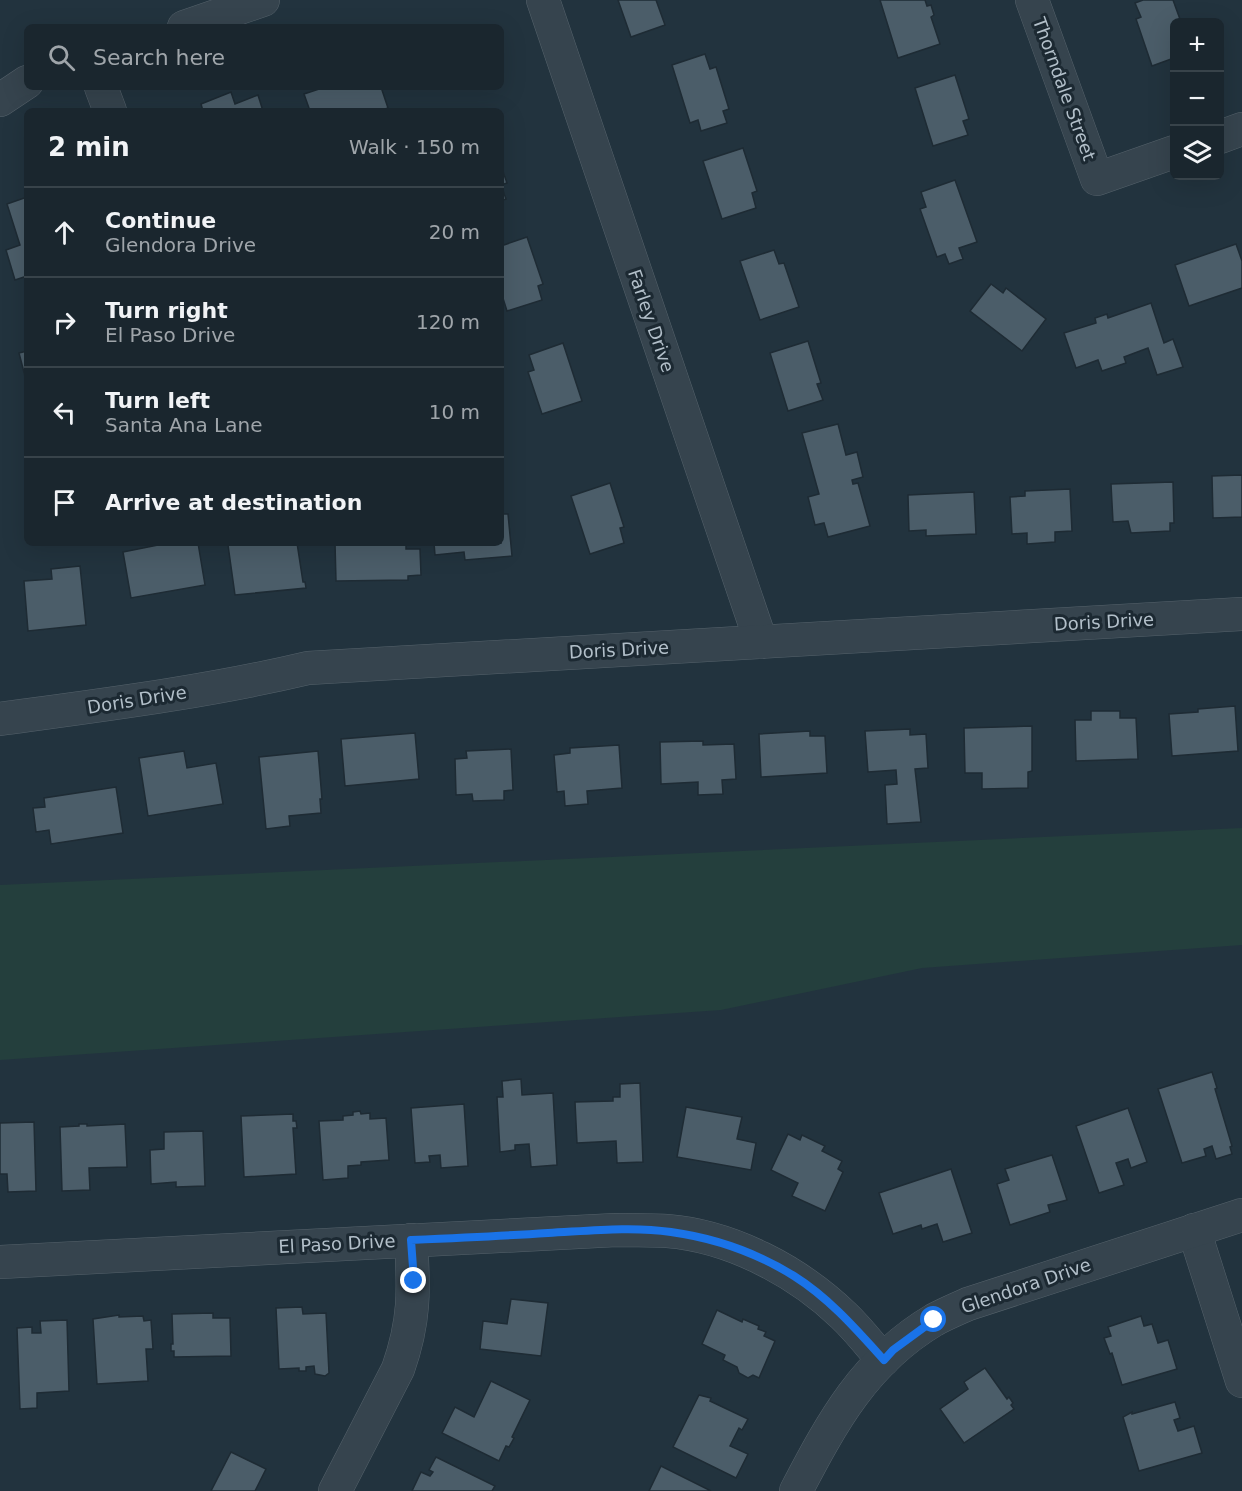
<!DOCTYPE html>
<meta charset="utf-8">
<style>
body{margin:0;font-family:"DejaVu Sans",sans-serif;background:#27323a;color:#f1f3f6}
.controls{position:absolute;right:18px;top:18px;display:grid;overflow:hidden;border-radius:9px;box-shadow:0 6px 24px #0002}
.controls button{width:54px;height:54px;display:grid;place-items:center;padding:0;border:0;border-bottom:2px solid #38434a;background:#1a262e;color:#f1f3f6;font:30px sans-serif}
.stop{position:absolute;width:18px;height:18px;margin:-14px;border:4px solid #1a73e8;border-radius:50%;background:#fff}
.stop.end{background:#1a73e8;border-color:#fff;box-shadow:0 2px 6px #0008}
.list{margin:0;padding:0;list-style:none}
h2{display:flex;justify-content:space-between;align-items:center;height:78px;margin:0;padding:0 24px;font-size:26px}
h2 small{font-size:20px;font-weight:400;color:#9fa5aa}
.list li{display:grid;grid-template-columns:39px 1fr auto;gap:18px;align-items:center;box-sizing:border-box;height:90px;padding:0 24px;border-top:2px solid #38434a}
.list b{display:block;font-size:22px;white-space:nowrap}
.list p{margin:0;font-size:20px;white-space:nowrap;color:#9fa5aa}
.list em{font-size:20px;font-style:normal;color:#9fa5aa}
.icon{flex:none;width:33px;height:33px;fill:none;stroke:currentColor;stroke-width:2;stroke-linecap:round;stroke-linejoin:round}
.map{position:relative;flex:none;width:1242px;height:1491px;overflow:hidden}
.search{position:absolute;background:#1a262e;box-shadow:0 6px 24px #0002;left:24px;top:24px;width:480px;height:66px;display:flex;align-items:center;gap:15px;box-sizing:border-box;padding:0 21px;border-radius:9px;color:#9fa5aa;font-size:22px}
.panel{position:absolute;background:#1a262e;box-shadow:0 6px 24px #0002;left:24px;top:108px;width:480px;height:438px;border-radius:9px}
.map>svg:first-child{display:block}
</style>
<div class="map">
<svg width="1242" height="1491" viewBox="0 0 1242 1491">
<rect width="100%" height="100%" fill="#22333e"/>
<path fill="#243f3d" d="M1242 828V945L922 968 721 1010 0 1060V885Z"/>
<g fill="#4b5d69" stroke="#1e2b34" stroke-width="1.5">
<path d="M618 0H656L665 25 631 37Z"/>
<path d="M880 0H925L927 6 931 5 934 15 931 17 940 44 898 58Z"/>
<path d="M1143 0H1173L1181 22H1174V58L1152 66 1136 19 1141 17 1135 3Z"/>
<path d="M705 54 710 69 716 67 729 109 723 111 727 123 701 131 698 120 690 123 672 65Z"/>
<path d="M955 75 969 119 963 121 968 135 933 146 915 88Z"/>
<path d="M325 87H381L388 108 379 111H310L304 94Z"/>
<path d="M231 92 235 104 258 95 263 111H203L201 104Z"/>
<path d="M743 148 757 191 752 193 756 208 722 219 703 161Z"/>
<path d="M501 166 507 183 501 185 506 199 501 201Z"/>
<path d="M955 180 977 242 959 248 963 259 949 264 945 254 937 257 920 209 926 207 921 192Z"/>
<path d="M27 197V276L15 280 6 250 20 245 7 204Z"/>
<path d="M527 237 543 284 538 286 542 300 507 311 501 292V246Z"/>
<path d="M1236 244 1242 261V288L1189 306 1175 265Z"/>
<path d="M774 250 779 264 784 263 799 307 760 320 740 261Z"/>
<path d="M991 284 1003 293 1006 288 1046 319 1022 351 970 311Z"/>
<path d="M1151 303 1164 343 1173 339 1183 367 1157 375 1148 348 1124 357 1126 363 1102 371 1098 360 1076 368 1064 333 1096 323 1095 318 1107 314 1108 318Z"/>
<path d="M808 341 821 383 817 384 823 400 788 411 770 353Z"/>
<path d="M563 343 582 401 542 414 528 372 534 370 529 355Z"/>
<path d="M27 351V380H26L19 353Z"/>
<path d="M838 424 846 455 857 452 863 477 852 480 853 484 858 483 870 526 828 537 824 523 815 525 808 497 819 494 802 433Z"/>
<path d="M1242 475V517L1213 518 1212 476Z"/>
<path d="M1173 482 1174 523H1170V531L1131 533 1128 521 1113 522 1111 484Z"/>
<path d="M610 483 624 527 620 528 624 543 590 554 571 496Z"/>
<path d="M1070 489 1072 531 1055 532V542L1027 544V533L1012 534 1010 497 1025 496V491Z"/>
<path d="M974 492 976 534 926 536V530L909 531 908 495Z"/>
<path d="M501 514H508L512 556 465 560 464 552 435 555 434 543H501Z"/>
<path d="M168 543H198L205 585 131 598 123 552Z"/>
<path d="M243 543H297L303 582H305L306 588 235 595 228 545Z"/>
<path d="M335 543H406V549H420L421 575 408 576V580L336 581Z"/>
<path d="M80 566 86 625 28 631 24 581 52 579 51 569Z"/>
<path d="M1235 706 1238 751 1172 756 1169 714 1198 712V709Z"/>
<path d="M1091 711H1120V718H1136L1138 759 1076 761 1075 720H1091Z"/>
<path d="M1032 726V771L1028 772V788L982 789V773H965L964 728Z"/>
<path d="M910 729V735L926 734 928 768 915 769 921 822 887 824 885 785 897 784 896 770 868 772 865 731Z"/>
<path d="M810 731V736H825L827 773 761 777 759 734Z"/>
<path d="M415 733 419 779 345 786 341 739Z"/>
<path d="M703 741V745L734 744 736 779 722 780 723 794 698 795V782L661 784 660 742Z"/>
<path d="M619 745 622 788 587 791 588 804 565 806 564 791 557 792 554 755 570 753V748Z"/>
<path d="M511 749 513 790 504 791V800L473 801 472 794 456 795 455 759 467 758 466 751Z"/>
<path d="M184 751 187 768 216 763 223 804 148 816 139 758Z"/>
<path d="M318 751 322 799H320L321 813 289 816 290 826 266 829 259 757Z"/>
<path d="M116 787 123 833 51 844 49 830 36 832 33 808 45 807 44 798Z"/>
<path d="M1212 1072 1217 1088 1215 1089 1232 1146 1230 1147 1232 1154 1216 1159 1212 1146 1204 1149 1206 1156 1182 1163 1158 1089Z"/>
<path d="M521 1079 522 1095 553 1093 557 1165 531 1167 529 1144 515 1145V1150L500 1152 497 1097H503L502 1081Z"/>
<path d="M640 1083 643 1162 617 1163 616 1141 577 1143 575 1102 613 1101V1097H620V1084Z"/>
<path d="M464 1104 468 1166 441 1168 440 1155 429 1156 430 1162 415 1163 411 1108Z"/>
<path d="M686 1107 742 1117 737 1139 756 1143 751 1170 677 1157Z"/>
<path d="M1128 1108 1147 1162 1131 1168 1128 1159 1116 1163 1124 1185 1099 1193 1076 1126Z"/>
<path d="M360 1111 361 1114 370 1113V1119L386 1118 389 1160 361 1162V1165L348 1166V1178L323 1180 319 1121 343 1120V1116L353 1115V1112Z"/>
<path d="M293 1114V1121H296L297 1128H293L296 1174 244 1177 241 1116Z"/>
<path d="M34 1122 36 1191 8 1192 7 1174H0V1123Z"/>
<path d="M79 1124H87V1126L125 1124 127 1167 89 1168 90 1190 62 1191 60 1127 79 1126Z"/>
<path d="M203 1131 205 1186 176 1187V1182L151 1184 150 1150 164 1149V1132Z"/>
<path d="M788 1134 800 1140 802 1135 825 1146 822 1151 842 1161 838 1169 843 1172 825 1211 792 1196 798 1183 771 1170Z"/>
<path d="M1052 1155 1067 1200 1048 1205 1050 1212 1010 1225 997 1184 1009 1180 1005 1169Z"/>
<path d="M951 1169 972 1233 943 1242 937 1224 922 1229 921 1225 893 1234 879 1193Z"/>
<path d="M511 1299 548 1303 541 1356 480 1349 483 1321 507 1324Z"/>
<path d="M302 1307 303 1314 326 1313 329 1373 325 1376 315 1374 314 1366 306 1367V1371H299V1368L279 1369 276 1308Z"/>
<path d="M717 1310 742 1322 743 1319 759 1326 758 1329 766 1332 764 1336 775 1341 759 1378 753 1375 748 1378 739 1373 737 1367 723 1360 725 1355 702 1344Z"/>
<path d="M213 1313V1318H230L231 1356 174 1357V1351H171V1344H173L172 1314Z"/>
<path d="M119 1315V1317L143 1316 144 1321 151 1320 153 1349H146L148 1381 97 1384 93 1319Z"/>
<path d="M1141 1316 1144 1326 1152 1324 1158 1343 1168 1340 1177 1369 1122 1385 1112 1353 1110 1354 1104 1338 1111 1336 1108 1327Z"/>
<path d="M67 1320 69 1391 37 1393V1408L20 1409 17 1328 32 1327V1333H41L40 1321Z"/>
<path d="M985 1368 1007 1399 1009 1397 1013 1403 1011 1405 1014 1409 964 1443 940 1409 968 1389 964 1382Z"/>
<path d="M491 1381 530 1400 512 1437 514 1438 509 1447 506 1446 499 1461 442 1433 455 1407 474 1417Z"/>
<path d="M699 1395 711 1398 710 1401 748 1419 742 1430 739 1428 730 1446 748 1454 736 1478 673 1447Z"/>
<path d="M1175 1402 1180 1418 1174 1420 1178 1431 1194 1426 1202 1453 1139 1471 1123 1417 1132 1412V1414Z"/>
<path d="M231 1452 266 1469 255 1491H211Z"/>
<path d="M436 1457 495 1486 492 1491H412L421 1472 430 1476 433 1472 429 1470Z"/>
<path d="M661 1466 711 1491H649Z"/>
</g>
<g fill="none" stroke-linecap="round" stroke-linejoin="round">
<g stroke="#55626b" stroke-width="34">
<g id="minor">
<path d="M543 0 761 642"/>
<path d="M1032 0 1097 179 1174 152"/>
<path d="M184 27 263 0"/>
<path d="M101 87 110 111"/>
<path d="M0 100 27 82"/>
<path d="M1220 137 1242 129"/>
<path d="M0 719C103 705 207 692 308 668L1242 614"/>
<path d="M1194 1230 1242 1381"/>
<path d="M0 1262 616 1230C633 1230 650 1230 667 1231 731 1236 797 1271 843 1315 858 1329 870 1345 883 1360"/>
<path d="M335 1491 398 1369C415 1321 414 1290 411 1240"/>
<path d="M796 1491C832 1422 865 1361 934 1320 945 1314 957 1309 968 1304L1242 1215"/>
</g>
</g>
<use href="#minor" stroke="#36444e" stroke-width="33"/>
</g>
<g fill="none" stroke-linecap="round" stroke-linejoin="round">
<path stroke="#1a73e8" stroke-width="8" d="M414 1281 411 1240C457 1238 502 1236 548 1233 587 1231 632 1226 671 1232 714 1238 757 1253 794 1276 829 1298 856 1329 884 1360L893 1350 934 1320"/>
</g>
<g text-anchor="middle" stroke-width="6" stroke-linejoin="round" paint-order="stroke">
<g font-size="18" fill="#b2bfc9" stroke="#1c2932">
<text transform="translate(1064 89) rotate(70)" y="6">Thorndale Street</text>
<text transform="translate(651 321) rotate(71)" y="6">Farley Drive</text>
<text transform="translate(1104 622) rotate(-3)" y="6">Doris Drive</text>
<text transform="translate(619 650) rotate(-3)" y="6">Doris Drive</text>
<text transform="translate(137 700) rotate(-9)" y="6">Doris Drive</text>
<text transform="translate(337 1244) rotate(-3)" y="6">El Paso Drive</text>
<text transform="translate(1026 1286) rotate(-19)" y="6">Glendora Drive</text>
</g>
</g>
</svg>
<div class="controls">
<button>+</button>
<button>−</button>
<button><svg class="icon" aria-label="layers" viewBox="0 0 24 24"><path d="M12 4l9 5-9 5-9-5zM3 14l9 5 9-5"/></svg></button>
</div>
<div class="stop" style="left:934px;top:1320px"></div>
<div class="stop end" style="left:414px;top:1281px"></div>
<div class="search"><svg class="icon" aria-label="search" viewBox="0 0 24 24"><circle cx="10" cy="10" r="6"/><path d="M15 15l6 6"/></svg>Search here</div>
<section class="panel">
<h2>2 min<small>Walk · 150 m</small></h2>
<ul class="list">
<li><svg class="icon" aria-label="ahead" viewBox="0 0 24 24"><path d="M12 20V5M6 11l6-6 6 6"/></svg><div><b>Continue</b><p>Glendora Drive</p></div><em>20 m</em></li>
<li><svg class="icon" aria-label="right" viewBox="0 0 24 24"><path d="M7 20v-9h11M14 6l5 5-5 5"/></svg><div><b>Turn right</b><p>El Paso Drive</p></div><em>120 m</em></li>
<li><svg class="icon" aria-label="left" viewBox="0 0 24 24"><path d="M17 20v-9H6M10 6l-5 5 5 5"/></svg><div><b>Turn left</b><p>Santa Ana Lane</p></div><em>10 m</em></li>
<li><svg class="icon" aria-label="arrive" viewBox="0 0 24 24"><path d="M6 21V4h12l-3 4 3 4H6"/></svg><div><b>Arrive at destination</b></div></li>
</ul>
</section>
</div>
